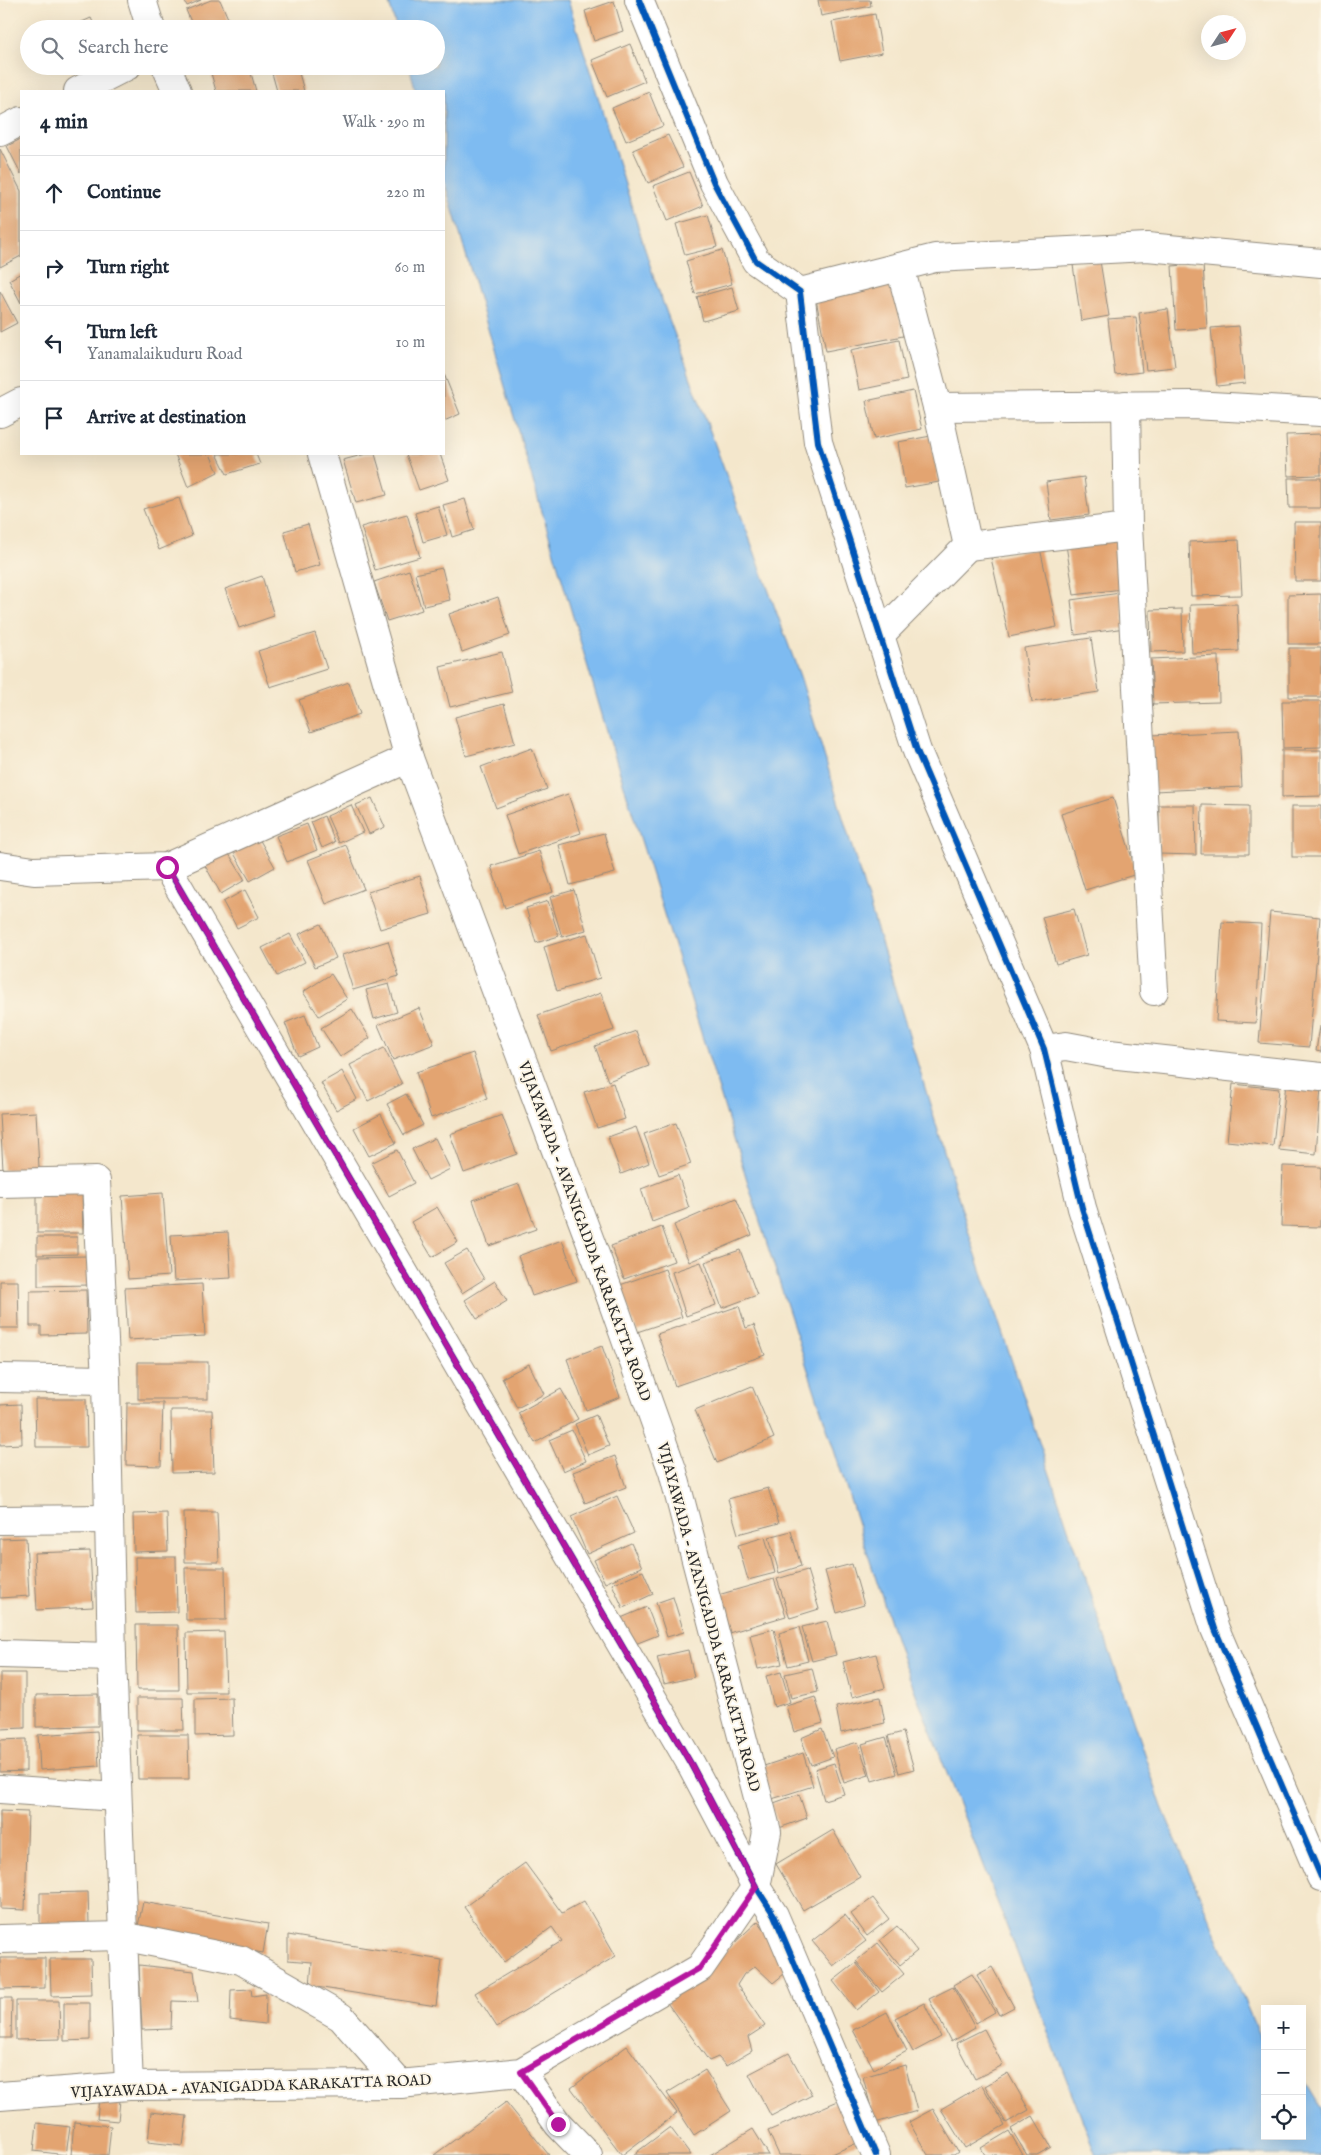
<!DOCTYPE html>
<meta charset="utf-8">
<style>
body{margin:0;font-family:"IM FELL English",serif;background:#f6f6f7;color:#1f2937}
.controls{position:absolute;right:15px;bottom:15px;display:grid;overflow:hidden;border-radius:0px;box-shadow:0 5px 20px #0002}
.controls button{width:45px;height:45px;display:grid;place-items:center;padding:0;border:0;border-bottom:1px solid #e0e1e3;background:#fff;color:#1f2937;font:25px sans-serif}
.compass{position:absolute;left:1201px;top:15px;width:45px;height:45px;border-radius:50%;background:#fff;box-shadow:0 5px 20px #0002;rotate:54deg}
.stop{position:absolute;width:15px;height:15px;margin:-11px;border:4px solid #b5179e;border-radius:50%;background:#fff}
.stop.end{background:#b5179e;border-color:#fff;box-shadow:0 1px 5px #0008}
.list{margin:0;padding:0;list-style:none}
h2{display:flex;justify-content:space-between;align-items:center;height:65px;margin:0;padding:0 20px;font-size:21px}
h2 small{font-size:16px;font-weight:400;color:#747a83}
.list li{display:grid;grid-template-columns:32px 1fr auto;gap:15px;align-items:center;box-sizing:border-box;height:75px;padding:0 20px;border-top:1px solid #e0e1e3}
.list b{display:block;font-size:19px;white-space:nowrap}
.list p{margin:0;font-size:16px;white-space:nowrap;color:#747a83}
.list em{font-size:16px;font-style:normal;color:#747a83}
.icon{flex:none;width:28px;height:28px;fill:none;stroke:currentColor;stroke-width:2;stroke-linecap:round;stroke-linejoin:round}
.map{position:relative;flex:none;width:1321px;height:2155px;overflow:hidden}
.search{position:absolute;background:#fff;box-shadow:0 5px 20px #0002;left:20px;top:20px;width:425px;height:55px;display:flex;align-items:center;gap:12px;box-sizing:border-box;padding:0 18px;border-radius:28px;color:#747a83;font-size:19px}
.panel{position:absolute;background:#fff;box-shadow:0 5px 20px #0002;left:20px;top:90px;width:425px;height:365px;border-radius:0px}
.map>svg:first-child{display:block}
</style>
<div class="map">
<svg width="1321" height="2155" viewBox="0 0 1321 2155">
<rect width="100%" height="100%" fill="#fcf5e5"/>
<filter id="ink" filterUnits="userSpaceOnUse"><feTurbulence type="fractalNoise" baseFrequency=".02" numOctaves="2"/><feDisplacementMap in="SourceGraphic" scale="10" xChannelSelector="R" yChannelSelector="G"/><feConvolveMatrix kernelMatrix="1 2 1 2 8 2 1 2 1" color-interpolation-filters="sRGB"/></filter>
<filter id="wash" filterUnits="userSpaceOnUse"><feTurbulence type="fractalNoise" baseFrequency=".0096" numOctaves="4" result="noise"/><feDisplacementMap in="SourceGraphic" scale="20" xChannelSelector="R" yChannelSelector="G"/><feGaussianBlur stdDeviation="1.12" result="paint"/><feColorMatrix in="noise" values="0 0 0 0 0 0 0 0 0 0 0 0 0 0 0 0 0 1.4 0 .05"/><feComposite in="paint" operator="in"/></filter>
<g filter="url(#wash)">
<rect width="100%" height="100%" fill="#f4e7cc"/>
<path fill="#7ebbf1" stroke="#54738e" d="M388 0H568L654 278 801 679 972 1243 1162 1807 1261 2040 1265 2044V2136H1302V2077L1321 2108V2155H1096L900 1653 767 1244 605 725 444 180V91H416L409 66H436V29H397Z"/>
<g id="blocks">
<g fill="#e3a471">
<path d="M184 0H201L187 6Z"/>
<path d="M211 0H220L231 25 220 29H194L186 10Z"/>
<path d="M818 0H870L871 6 821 16Z"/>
<path d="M614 1 623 31 594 41 585 11Z"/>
<path d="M875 14 882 53 840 61 832 22Z"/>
<path d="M91 18 96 29H66Z"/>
<path d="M321 22 324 29H305Z"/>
<path d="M630 44 645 81 607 97 592 60Z"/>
<path d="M209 66H249L256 91H216Z"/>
<path d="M270 66H297L304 91H277Z"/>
<path d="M649 92 663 126 626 141 612 108Z"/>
<path d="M668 135 683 167 648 183 633 150Z"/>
<path d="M21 139V174L7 146Z"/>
<path d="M0 149 21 191V256L0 267Z"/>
<path d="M689 172 703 206 667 221 653 186Z"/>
<path d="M708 215 717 247 685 255 676 224Z"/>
<path d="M722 250 732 284 695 294 686 261Z"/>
<path d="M1100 261 1109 316 1081 321 1073 265Z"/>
<path d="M1203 264 1207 328 1176 330 1172 266Z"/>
<path d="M21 273V303L9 280Z"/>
<path d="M893 280 903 336 826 351 815 294Z"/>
<path d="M732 287 739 311 703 321 697 297Z"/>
<path d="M0 291 17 323 0 332Z"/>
<path d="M1168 309 1175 367 1146 370 1139 313Z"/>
<path d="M1136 317 1142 372 1115 375 1108 319Z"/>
<path d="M1239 326 1245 383 1217 386 1211 328Z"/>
<path d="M899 340 907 380 859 390 851 350Z"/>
<path d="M444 374 460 414 444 421Z"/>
<path d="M913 391 922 429 874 439 866 401Z"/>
<path d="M1321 434V475L1288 476 1286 435Z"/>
<path d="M931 436 939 482 905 488 898 442Z"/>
<path d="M175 454H210L218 472 188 487Z"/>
<path d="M217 454H256L260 464 227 474Z"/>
<path d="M366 454H375L387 495 356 503 343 460Z"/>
<path d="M406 454H440L449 480 419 490Z"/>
<path d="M1084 477 1089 515 1051 520 1046 482Z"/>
<path d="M1288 478H1321V508H1289Z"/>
<path d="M179 498 192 536 159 550 143 509Z"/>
<path d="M465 499 474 530 452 537 443 505Z"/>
<path d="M438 506 447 535 423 542 415 513Z"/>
<path d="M407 514 420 557 375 570 361 527Z"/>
<path d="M1294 522H1321V581H1295Z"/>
<path d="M308 524 320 565 295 572 284 531Z"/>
<path d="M1115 538 1122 589 1074 595 1066 545Z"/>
<path d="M1239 540 1242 595 1191 596 1189 542Z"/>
<path d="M1040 548 1057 627 1009 637 991 558Z"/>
<path d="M442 568 450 600 424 606 415 574Z"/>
<path d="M409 570 422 610 387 621 374 582Z"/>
<path d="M262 576 274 616 239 628 225 589Z"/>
<path d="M1120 593 1125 628 1075 635 1071 600Z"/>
<path d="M1321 594V644H1288V595Z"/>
<path d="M498 597 510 635 462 652 449 614Z"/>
<path d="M1237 604 1239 651 1192 653 1190 605Z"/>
<path d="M1182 609 1183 651 1151 652 1150 610Z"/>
<path d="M315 633 327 669 270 687 258 651Z"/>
<path d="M1091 638 1099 692 1032 702 1024 648Z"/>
<rect x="1289" y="648" width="32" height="49"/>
<path d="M502 652 512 692 450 707 440 667Z"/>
<path d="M1218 656 1219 702 1153 704 1151 659Z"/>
<path d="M349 682 360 714 311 732 299 700Z"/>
<path d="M1282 701H1321V747L1283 748Z"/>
<path d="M504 704 515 743 466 756 455 717Z"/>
<path d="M1239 731 1242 787 1154 791 1151 735Z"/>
<path d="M532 748 547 789 496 808 481 767Z"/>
<path d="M1282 750H1321V796L1282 797Z"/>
<path d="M568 794 581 833 518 854 505 815Z"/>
<path d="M372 798 385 827 369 834 356 805Z"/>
<path d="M1113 798 1137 874 1085 890 1061 814Z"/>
<path d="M351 805 363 832 339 843 327 816Z"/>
<path d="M1159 805H1195L1196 855 1159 854Z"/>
<path d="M1202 805 1249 806V854H1201Z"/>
<rect x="1292" y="806" width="29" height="51"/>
<path d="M324 816 335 842 322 848 311 822Z"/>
<path d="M307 824 317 850 287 862 276 836Z"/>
<path d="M604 833 615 873 570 885 559 845Z"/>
<path d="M257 835 275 867 250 881 232 850Z"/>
<path d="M346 845 364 889 326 904 308 860Z"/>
<path d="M226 849 245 880 221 894 203 862Z"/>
<path d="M539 851 553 892 505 908 491 866Z"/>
<path d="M420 876 431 914 380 929 368 892Z"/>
<path d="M245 890 259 917 237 928 223 902Z"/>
<path d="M574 890 586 930 562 937 550 897Z"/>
<path d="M548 901 559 936 536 943 526 908Z"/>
<path d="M1074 909 1087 955 1056 964 1042 917Z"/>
<path d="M1270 912 1320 917 1309 1047 1259 1043Z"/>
<path d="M1222 922 1261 924 1256 1023 1216 1021Z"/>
<path d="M321 924 336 958 315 967 299 934Z"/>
<path d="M290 934 305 962 277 976 262 948Z"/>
<path d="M587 934 600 978 557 991 544 947Z"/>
<path d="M388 941 399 976 353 990 342 955Z"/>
<path d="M331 974 347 999 319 1016 303 992Z"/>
<path d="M389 984 397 1012 374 1019 366 990Z"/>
<path d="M601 993 614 1030 551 1051 538 1015Z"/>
<path d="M419 1008 434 1044 393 1060 378 1025Z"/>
<path d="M352 1009 370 1038 340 1057 321 1028Z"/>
<path d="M305 1015 318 1047 298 1056 285 1023Z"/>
<path d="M1320 1026H1321V1052L1316 1051Z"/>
<path d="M636 1031 649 1066 608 1081 595 1046Z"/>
<path d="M384 1048 402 1084 368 1101 350 1065Z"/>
<path d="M473 1053 487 1099 431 1118 416 1072Z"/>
<path d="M342 1071 357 1099 336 1110 321 1083Z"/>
<path d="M613 1083 625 1119 597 1128 584 1092Z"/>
<path d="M1286 1083 1321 1087 1316 1154 1279 1150Z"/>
<path d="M1233 1084 1279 1089 1273 1146 1227 1141Z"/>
<path d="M406 1094 423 1125 404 1135 387 1104Z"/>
<path d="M36 1112 39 1168 3 1170 0 1114Z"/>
<path d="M381 1114 396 1143 369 1156 354 1128Z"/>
<path d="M502 1115 517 1154 464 1173 450 1134Z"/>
<path d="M676 1123 691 1164 659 1175 644 1134Z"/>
<path d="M636 1127 649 1163 621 1174 608 1137Z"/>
<path d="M435 1138 450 1169 428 1180 412 1149Z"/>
<path d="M397 1150 414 1183 389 1196 371 1163Z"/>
<path d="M1283 1166 1321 1167 1320 1227 1281 1226Z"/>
<path d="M678 1175 689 1208 652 1222 641 1189Z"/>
<path d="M519 1184 536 1229 489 1246 473 1200Z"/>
<path d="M82 1191 83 1233H37V1192Z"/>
<path d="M163 1193 169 1276 128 1279 122 1196Z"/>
<path d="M736 1198 752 1235 689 1262 674 1225Z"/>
<path d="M437 1207 458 1242 432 1257 411 1222Z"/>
<path d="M662 1227 674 1261 624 1279 611 1246Z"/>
<path d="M228 1232 231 1278 174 1281 171 1235Z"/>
<path d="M37 1237H77V1254L37 1255Z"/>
<path d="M562 1240 577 1281 532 1296 518 1256Z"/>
<path d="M467 1250 484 1279 462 1293 444 1263Z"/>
<path d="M740 1250 757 1295 722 1308 705 1262Z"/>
<path d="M88 1256 89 1285 38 1286V1257Z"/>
<path d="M701 1262 716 1305 686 1316 672 1272Z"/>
<path d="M665 1269 682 1317 637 1332 620 1285Z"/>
<path d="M0 1281H18L19 1328H0Z"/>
<path d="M495 1281 507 1301 477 1319 465 1300Z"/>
<path d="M202 1284 205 1336 128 1340 125 1288Z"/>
<path d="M86 1290 87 1334 41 1335V1326H30V1291Z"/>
<path d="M739 1306 746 1328 754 1325 765 1355 675 1386 657 1334Z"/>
<path d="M602 1346 620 1397 586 1410 567 1359Z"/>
<rect x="138" y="1362" width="70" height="37"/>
<path d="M529 1364 544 1394 517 1408 502 1378Z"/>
<path d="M752 1386 774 1438 717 1463 695 1410Z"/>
<path d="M561 1389 578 1419 535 1443 518 1413Z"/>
<path d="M35 1399H86L87 1447H36Z"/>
<path d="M127 1403H163L161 1466 126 1465Z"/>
<path d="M21 1404 22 1444 0 1445V1405Z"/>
<path d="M171 1410H212L214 1472 172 1473Z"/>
<path d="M596 1415 609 1446 588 1455 575 1424Z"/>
<path d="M572 1430 586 1461 563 1471 549 1440Z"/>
<path d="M615 1456 626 1487 585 1503 573 1472Z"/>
<path d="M768 1488 779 1523 738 1534 728 1499Z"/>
<path d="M617 1496 634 1533 587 1554 571 1517Z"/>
<path d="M184 1512H217L219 1562H185Z"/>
<path d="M167 1513 168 1551 134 1552 133 1514Z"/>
<path d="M791 1531 801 1566 779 1573 769 1537Z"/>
<path d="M765 1537 775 1573 748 1580 738 1545Z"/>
<path d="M26 1538 29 1596 0 1598V1539Z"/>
<path d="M631 1543 642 1567 605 1583 594 1560Z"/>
<path d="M90 1551 93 1607 37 1610 34 1553Z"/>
<path d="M135 1557H176L177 1612 136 1613Z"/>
<path d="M852 1564 864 1605 837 1613 825 1571Z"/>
<path d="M185 1568H225L226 1620H186Z"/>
<path d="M807 1570 819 1609 790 1618 777 1579Z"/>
<path d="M643 1571 653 1594 623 1608 612 1584Z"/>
<path d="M774 1579 786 1616 722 1635 711 1597Z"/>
<path d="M673 1597 684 1632 667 1637 656 1603Z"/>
<path d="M647 1607 658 1635 625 1648 614 1621Z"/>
<path d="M827 1621 836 1655 812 1661 802 1627Z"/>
<path d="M136 1625H178L179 1690H137Z"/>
<path d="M799 1627 808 1661 788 1666 779 1633Z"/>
<path d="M774 1629 782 1664 758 1669 750 1635Z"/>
<path d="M224 1632 226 1692H187L186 1633Z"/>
<path d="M688 1650 694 1677 664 1684 657 1657Z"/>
<path d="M876 1654 885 1688 852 1697 843 1662Z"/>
<path d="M812 1668 818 1692 791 1698 785 1674Z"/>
<path d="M781 1672 790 1702 774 1707 766 1676Z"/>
<path d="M0 1673H25V1728L0 1729Z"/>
<path d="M98 1694V1726L36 1727V1695Z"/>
<path d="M815 1697 823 1723 794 1732 786 1706Z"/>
<path d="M880 1697 885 1723 841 1733 836 1707Z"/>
<path d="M137 1698H183L184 1730H137Z"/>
<path d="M232 1698 233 1735 195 1736V1699Z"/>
<path d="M822 1729 833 1757 811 1765 801 1738Z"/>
<path d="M97 1731 99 1766 40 1770 38 1735Z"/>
<path d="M903 1732 914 1769 899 1773 888 1736Z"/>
<path d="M137 1735H188L189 1779H138Z"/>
<path d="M886 1737 897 1774 872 1781 862 1744Z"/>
<path d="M26 1739V1771L0 1772V1740Z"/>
<path d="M858 1742 869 1775 844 1783 834 1749Z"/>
<path d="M803 1753 813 1786 772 1799 761 1767Z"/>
<path d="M834 1763 844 1794 824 1800 815 1769Z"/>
<path d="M799 1794 807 1818 779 1828 771 1804Z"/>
<path d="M0 1811 28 1812 25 1910 0 1909Z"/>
<path d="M833 1830 860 1877 803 1910 776 1864Z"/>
<path d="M525 1863 562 1913 584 1901 616 1956 497 2027 475 1993 562 1941 552 1927 504 1962 464 1907Z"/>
<path d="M88 1892 89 1924H40V1893Z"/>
<path d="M873 1898 889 1919 867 1936 851 1914Z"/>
<path d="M143 1902 268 1924 263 1953 137 1931Z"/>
<path d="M845 1915 866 1941 833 1966 812 1941Z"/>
<path d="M758 1921 777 1946 790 1969 773 1983 755 1966 744 1974 737 1985 765 2026 748 2037 752 2051 726 2066 718 2057 709 2061 665 2000 718 1958Z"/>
<path d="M897 1926 917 1951 900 1965 880 1940Z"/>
<path d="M288 1935 442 1960 436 2006 310 1986 312 1962 288 1960Z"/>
<path d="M878 1943 904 1974 882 1992 856 1961Z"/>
<path d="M0 1958H45V1988L0 1989Z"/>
<path d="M50 1959H91L92 1995 51 1996Z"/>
<path d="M856 1963 879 1992 856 2010 833 1981Z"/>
<path d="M139 1965 194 1971 198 2002 172 2001 171 2029 142 2030Z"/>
<path d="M992 1967 1014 2007 999 2015 977 1975Z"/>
<path d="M972 1974 995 2012 976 2023 953 1985Z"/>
<path d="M953 1987 975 2028 951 2042 929 1999Z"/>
<path d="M251 1989 252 1996 266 1994 265 2024 230 2020 231 1990Z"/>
<path d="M0 1998H12L11 2038H0Z"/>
<path d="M16 2001H59L60 2039 16 2040Z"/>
<path d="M64 2003H90V2040L64 2041Z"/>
<path d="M924 2003 941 2037 913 2052 895 2018Z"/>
<path d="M887 2012 907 2051 874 2069 853 2030Z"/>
<path d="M984 2029 1003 2065 975 2079 956 2043Z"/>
<path d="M627 2046 677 2113 622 2155 571 2088Z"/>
<path d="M789 2053 812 2095 771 2116 749 2074Z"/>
<path d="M905 2065 917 2111 875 2123 863 2077Z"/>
<path d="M705 2070 731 2111 694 2135 667 2093Z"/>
<path d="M1008 2073 1029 2110 1006 2123 985 2086Z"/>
<path d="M982 2085 1005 2125 965 2148 941 2109Z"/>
<path d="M99 2098 120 2100 118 2121 97 2119Z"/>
<path d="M838 2101 857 2143 830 2155H779L768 2131Z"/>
<path d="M506 2102 549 2155H434Z"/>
<path d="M933 2109 958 2152 954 2155H928L909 2122Z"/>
<path d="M151 2112 187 2116 183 2146 148 2142Z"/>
<path d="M1033 2116 1051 2147 1037 2155H1027L1011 2129Z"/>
<path d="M74 2122 111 2126 108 2155H71Z"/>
<path d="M37 2123 70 2127 66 2155 34 2151Z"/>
<path d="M670 2127 691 2155H633Z"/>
<path d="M753 2129 769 2155H710Z"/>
<path d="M1009 2131 1023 2155H985L981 2148Z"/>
</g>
</g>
</g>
<g filter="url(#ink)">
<use href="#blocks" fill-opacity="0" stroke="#90897c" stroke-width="1"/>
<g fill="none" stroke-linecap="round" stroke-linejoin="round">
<g stroke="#90897c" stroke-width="30">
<g id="minor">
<path d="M639 0 714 183 756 261 800 292 818 442 917 751 1044 1049 1082 1208 1215 1629 1321 1877"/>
<path d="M78 91 127 66"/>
<path d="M0 132 21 121"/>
<path d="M900 267 937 407 968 546 1128 527"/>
<path d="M800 292 935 258 1147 247 1321 263"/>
<path d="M1126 405 1128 527 1154 991"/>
<path d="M937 407 1193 405 1321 412"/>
<path d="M0 413 21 402"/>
<path d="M880 635 968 546"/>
<path d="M0 866 34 871 167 867 409 758"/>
<path d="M167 867 691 1764 756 1887 774 1915 876 2155"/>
<path d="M1044 1049 1066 1046 1109 1054 1321 1077"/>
<path d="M0 1183 96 1181 106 1380 112 1657 129 2086"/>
<path d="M0 1378 106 1380"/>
<path d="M0 1520 109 1519"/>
<path d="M0 1654 112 1657"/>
<path d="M0 1789 117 1797"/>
<path d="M0 1939 122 1936 241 1960 341 2017 400 2084"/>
</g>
</g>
<g stroke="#90897c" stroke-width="30">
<path id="tertiary" d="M521 2072 558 2124 588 2155"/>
</g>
<g stroke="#90897c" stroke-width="30">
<g id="primary">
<path d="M142 0 151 29"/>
<path d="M166 66 177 91"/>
<path d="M0 2096 129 2086 400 2084 521 2072 700 1968 756 1887 767 1832 673 1472 605 1281 409 758 322 454"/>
</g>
</g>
<use href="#minor" stroke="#fff" stroke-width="28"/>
<use href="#tertiary" stroke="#fff" stroke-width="28"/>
<use href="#primary" stroke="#fff" stroke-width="28"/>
<g stroke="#fcf5e5" stroke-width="9">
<g id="cycleway">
<path d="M639 0 714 183 756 261 800 292 818 442 917 751 1044 1049 1082 1208 1215 1629 1321 1877"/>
<path d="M167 867 691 1764 756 1887 774 1915 876 2155"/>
</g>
</g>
<use href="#cycleway" stroke="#0057b8" stroke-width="6"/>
</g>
</g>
<g fill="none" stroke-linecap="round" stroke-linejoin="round" filter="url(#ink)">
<path stroke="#b5179e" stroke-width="6" d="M167 867 691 1764 756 1887 700 1968 521 2072 558 2124"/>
</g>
<g text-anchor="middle" stroke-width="4" stroke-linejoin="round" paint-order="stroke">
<g font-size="15" fill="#2b2b2b" stroke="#fcf5e5">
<text transform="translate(585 1231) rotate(70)" y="5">VIJAYAWADA - AVANIGADDA KARAKATTA ROAD</text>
<text transform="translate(709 1617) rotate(75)" y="5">VIJAYAWADA - AVANIGADDA KARAKATTA ROAD</text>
<text transform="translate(251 2086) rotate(-2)" y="5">VIJAYAWADA - AVANIGADDA KARAKATTA ROAD</text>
</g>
</g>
</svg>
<div class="controls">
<button>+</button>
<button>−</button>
<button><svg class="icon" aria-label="locate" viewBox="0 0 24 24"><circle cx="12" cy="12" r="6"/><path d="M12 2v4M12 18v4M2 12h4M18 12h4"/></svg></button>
</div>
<svg class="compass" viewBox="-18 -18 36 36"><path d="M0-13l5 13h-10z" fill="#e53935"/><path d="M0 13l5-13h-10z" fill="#747a83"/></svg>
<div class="stop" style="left:167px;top:867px"></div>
<div class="stop end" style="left:558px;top:2124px"></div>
<div class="search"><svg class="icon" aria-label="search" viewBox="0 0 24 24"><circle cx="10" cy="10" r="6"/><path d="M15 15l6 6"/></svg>Search here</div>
<section class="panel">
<h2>4 min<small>Walk · 290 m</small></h2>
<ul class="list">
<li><svg class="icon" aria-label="ahead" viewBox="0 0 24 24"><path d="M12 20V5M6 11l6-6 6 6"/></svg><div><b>Continue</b></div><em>220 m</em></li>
<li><svg class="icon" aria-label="right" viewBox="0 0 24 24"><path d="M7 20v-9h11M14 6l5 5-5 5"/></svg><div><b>Turn right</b></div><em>60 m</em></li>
<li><svg class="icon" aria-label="left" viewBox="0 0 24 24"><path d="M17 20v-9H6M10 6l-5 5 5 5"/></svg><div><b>Turn left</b><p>Yanamalaikuduru Road</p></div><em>10 m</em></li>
<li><svg class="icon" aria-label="arrive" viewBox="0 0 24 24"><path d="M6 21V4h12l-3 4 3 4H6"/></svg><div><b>Arrive at destination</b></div></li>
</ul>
</section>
</div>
